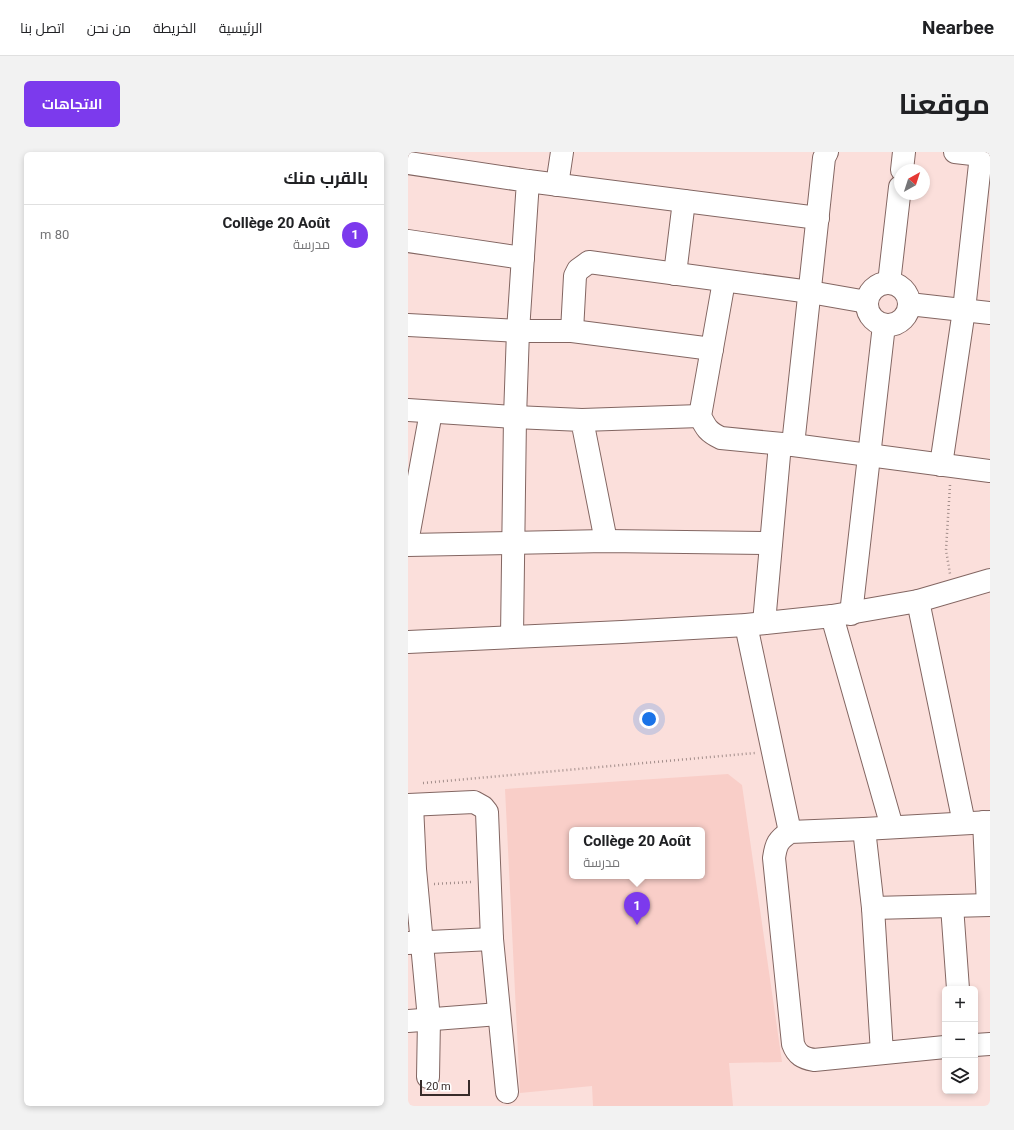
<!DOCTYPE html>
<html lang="ar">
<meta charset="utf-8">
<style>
body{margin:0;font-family:Roboto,Cairo,sans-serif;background:#f2f2f2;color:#202124;direction:rtl}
.controls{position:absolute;right:12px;bottom:12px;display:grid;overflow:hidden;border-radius:6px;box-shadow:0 2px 6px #0003}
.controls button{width:36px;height:36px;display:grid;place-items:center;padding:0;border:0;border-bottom:1px solid #e0e0e0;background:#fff;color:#202124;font:20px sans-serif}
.compass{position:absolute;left:486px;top:12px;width:36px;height:36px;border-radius:50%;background:#fff;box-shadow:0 2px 6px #0003;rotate:39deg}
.scale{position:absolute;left:12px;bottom:10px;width:50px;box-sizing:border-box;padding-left:4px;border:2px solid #372b29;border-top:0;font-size:11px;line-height:14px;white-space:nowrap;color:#372b29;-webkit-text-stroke:3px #fff;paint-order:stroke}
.you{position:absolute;left:241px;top:567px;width:14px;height:14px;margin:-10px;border:3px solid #fff;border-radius:50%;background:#1a73e8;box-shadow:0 0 0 6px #1a73e833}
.badge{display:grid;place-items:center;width:26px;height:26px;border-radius:50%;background:#7c3aed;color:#fff;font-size:13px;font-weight:700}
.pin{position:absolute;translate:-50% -33px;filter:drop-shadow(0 1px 2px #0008)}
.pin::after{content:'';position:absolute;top:21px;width:14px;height:12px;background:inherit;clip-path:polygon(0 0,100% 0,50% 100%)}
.popup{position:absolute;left:161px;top:675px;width:136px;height:52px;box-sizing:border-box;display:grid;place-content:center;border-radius:6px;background:#fff;filter:drop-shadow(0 1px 3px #0005);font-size:13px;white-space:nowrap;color:#757577}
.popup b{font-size:15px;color:#202124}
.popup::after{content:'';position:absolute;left:50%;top:100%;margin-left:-8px;border:8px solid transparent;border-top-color:#fff}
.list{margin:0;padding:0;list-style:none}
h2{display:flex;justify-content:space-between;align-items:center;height:52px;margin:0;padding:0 16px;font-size:17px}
h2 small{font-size:13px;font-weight:400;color:#757577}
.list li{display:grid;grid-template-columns:26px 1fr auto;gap:12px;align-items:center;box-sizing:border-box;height:60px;padding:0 16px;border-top:1px solid #e0e0e0}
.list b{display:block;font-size:15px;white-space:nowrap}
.list p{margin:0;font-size:13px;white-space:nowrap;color:#757577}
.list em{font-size:13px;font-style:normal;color:#757577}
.icon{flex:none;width:22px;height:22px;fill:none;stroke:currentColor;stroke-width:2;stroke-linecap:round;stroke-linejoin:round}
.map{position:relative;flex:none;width:582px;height:954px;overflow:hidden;direction:ltr;border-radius:6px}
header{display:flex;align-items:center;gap:24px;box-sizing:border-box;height:56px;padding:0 20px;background:#fff;border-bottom:1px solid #e0e0e0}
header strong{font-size:19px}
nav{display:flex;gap:22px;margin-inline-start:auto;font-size:14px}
.intro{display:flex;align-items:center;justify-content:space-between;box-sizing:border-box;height:96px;padding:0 24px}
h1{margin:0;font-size:28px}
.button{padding:10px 18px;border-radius:6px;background:#7c3aed;color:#fff;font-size:14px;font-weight:700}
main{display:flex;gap:24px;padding:0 24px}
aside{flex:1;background:#fff;border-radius:6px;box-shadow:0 2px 6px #0003}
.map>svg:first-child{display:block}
</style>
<header>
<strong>Nearbee</strong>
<nav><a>الرئيسية</a><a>الخريطة</a><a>من نحن</a><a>اتصل بنا</a></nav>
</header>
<div class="intro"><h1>موقعنا</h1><a class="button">الاتجاهات</a></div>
<main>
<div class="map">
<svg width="582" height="954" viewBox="0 0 582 954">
<rect width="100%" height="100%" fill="#fbdfdb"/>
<path fill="#f9cec8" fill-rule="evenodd" d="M320 622 334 633 374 910 321 911 325 954H185L184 934 112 941 97 637ZM164 678H294V724H164Z"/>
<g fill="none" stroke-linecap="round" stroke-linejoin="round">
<g stroke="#836662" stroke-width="24">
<g id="minor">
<path d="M547 0 582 4"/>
<path d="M0 11 120 29 110 179 107 265 104 484"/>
<path d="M494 18 496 0"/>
<path d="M120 29 410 66"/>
<path d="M149 33 154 0"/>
<path d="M0 89 115 106"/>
<path d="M267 122 276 49"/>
<path d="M316 129 292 264C298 276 300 280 313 286L385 293 582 319"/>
<path d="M481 131 492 35"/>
<circle cx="480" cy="152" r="21"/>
<path d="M501 152 582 161"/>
<path d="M0 173 110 179H164L304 197"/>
<path d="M164 179 167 124 170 118 181 110 402 140 459 150"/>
<path d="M0 258 107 265 174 268 198 389"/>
<path d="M174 268 292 264"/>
<path d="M385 293 416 6 419 0"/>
<path d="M533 313 556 158 573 3"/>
<path d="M0 385 23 260"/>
<path d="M0 393 198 389 363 391"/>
<path d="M510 449 556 671"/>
<path d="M443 462 476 173"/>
<path d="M424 464 484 675"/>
<path d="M356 471 372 292"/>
<path d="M338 473 382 680"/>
<path d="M0 490 214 480 338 473 424 464 510 449 582 428"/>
<path d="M0 653 66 650 75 655 79 660 84 787 99 940"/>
<path d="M4 653 7 717 21 867 20 925"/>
<path d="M576 670 580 753"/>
<path d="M456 677 465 756 474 901"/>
<path d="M544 754 550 837"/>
<path d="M465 756 582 753"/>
<path d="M0 791 84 787"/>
<path d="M0 869 91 862"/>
<path d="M567 893 582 892"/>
<path d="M537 895 406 908C395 906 389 903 385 892L366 706C368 692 370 688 382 680L456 677 582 670"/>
</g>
</g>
<g stroke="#a38e8b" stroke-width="2.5" stroke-dasharray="1 3" stroke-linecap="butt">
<path d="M542 333 538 398 542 422"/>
<path d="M15 631 347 601"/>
<path d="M26 732 63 730"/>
</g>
<use href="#minor" stroke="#fff" stroke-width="22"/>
</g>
</svg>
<div class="controls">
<button>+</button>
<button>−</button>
<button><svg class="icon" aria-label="layers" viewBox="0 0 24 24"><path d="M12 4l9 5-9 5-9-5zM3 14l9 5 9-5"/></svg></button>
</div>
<svg class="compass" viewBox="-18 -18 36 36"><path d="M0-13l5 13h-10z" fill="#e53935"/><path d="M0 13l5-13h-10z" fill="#757577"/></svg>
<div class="scale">20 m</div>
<div class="you"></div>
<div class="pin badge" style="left:229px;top:773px">1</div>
<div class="popup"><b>Collège 20 Août</b>مدرسة</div>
</div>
<aside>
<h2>بالقرب منك<small></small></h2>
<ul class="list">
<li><span class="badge">1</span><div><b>Collège 20 Août</b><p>مدرسة</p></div><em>80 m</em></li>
</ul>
</aside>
</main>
